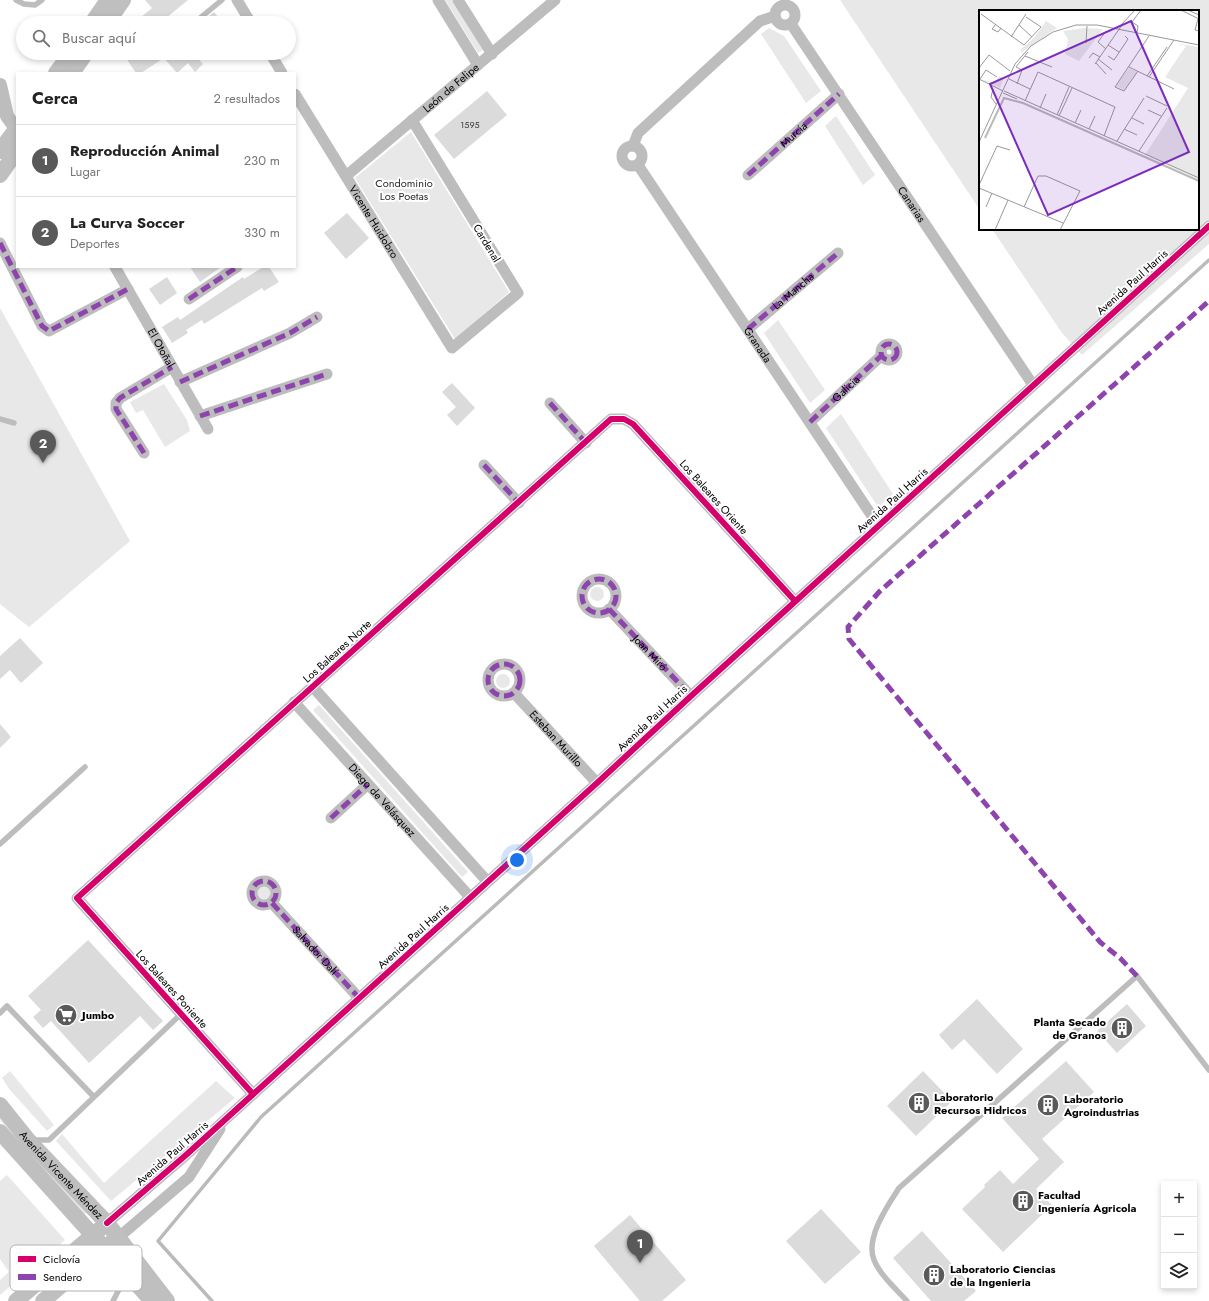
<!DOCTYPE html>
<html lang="es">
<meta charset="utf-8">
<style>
body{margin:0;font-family:Jost,sans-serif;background:#f2f2f2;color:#222}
.controls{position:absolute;right:12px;bottom:12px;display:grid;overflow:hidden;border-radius:0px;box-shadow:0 2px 6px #0003}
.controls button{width:36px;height:36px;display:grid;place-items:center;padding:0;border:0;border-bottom:1px solid #e0e0e0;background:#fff;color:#222;font:20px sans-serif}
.you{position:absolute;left:517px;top:860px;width:14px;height:14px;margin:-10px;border:3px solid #fff;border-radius:50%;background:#1a73e8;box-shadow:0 0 0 6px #1a73e833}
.badge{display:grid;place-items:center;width:26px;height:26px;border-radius:50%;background:#595959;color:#fff;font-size:13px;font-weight:700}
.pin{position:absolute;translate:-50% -33px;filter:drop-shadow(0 1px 2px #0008)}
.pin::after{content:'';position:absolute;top:21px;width:14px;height:12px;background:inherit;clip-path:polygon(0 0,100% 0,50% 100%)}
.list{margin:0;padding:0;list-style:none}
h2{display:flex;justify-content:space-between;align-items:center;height:52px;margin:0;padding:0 16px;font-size:17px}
h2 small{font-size:13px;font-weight:400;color:#767676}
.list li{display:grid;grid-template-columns:26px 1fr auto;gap:12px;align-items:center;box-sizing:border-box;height:72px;padding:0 16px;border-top:1px solid #e0e0e0}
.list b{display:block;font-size:15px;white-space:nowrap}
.list p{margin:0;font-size:13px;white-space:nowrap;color:#767676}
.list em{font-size:13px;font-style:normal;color:#767676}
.icon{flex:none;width:22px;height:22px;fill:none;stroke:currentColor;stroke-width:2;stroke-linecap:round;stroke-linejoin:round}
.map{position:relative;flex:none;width:1209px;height:1301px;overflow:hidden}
.search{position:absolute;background:#fff;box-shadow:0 2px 6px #0003;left:16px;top:16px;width:280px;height:44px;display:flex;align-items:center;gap:10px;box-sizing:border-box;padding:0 14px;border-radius:22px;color:#767676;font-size:15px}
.panel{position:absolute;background:#fff;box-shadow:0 2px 6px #0003;left:16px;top:72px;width:280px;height:196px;border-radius:0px}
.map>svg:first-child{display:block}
</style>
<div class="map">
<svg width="1209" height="1301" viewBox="0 0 1209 1301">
<rect width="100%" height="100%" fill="#fff"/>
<g fill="#e8e8e8">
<path d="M445 0H452L483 50 478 53Z"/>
<path d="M840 0H1209V244L1082 355 1062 333 992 229H1198V11H980V210Z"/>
<path d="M769 28 784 36 821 91 806 103 761 34Z"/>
<path d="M836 116 875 175 863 185 825 126Z"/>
<path d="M411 132 509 292 455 339 355 178Z"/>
<path d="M0 308 130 541 29 627 0 604Z"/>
<path d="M778 320 825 390 810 403 764 333Z"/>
<path d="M164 384 187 420 190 431 165 447 143 410 136 413 130 402Z"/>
<path d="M841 414 893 494 878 507 826 428Z"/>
<circle cx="597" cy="594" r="7"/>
<circle cx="503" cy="681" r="7"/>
<path d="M319 705 468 872 462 877 313 710Z"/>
<circle cx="264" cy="892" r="7"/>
<path d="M10 1071 54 1125 47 1131 10 1090 2 1078Z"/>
<path d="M216 1081 235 1098 111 1201 56 1141 62 1134 104 1183Z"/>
<path d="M0 1113 87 1212 82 1217 0 1120Z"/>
<path d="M7 1175 65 1240 0 1295V1280L9 1272 0 1259V1181Z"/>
</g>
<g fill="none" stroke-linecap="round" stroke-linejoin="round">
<path stroke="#bababa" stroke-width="3.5" d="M212 1301 158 1241 261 1117 1209 260"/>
</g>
<g fill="#dbdbdb">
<path d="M145 0H188L160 23H134L152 8Z"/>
<path d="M214 12 223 23H201Z"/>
<path d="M134 53H199L196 56 203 64 195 72 188 63 177 73 164 58 141 73H136L126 58Z"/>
<path d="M487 91 507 115 454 159 434 135Z"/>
<path d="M347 213 369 238 346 259 324 233Z"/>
<path d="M190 267H221L200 282Z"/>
<path d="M263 267H269L279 282 264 291 262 288 204 324 202 320 186 330 188 333 172 343 162 327 178 317 180 320 243 277 244 279Z"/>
<path d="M167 277 177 293 160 305 149 289Z"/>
<path d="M452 383 475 408 457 426 447 415 456 407 442 392Z"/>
<path d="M20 638 43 663 21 683 10 670 0 679V656Z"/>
<path d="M0 724 11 737 0 748Z"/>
<path d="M88 940 163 1021 153 1030 140 1016 89 1063 51 1021 43 1028 33 1017 41 1010 28 996Z"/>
<path d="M977 999 1023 1049 997 1074 964 1039 952 1050 939 1035Z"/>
<path d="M1127 1004 1146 1026 1117 1053 1097 1031Z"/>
<path d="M1066 1061 1094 1092 1042 1139 1064 1162 1036 1189 1052 1205 1003 1252 962 1209 985 1187 984 1185 1000 1170 1013 1184 1039 1159 1002 1118Z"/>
<path d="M923 1071 952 1101 916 1136 887 1106Z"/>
<path d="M821 1209 861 1252 825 1284 786 1241Z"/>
<path d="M630 1215 686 1280 662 1301H640L594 1246Z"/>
<path d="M922 1231 976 1291 964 1301H931L893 1258Z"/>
</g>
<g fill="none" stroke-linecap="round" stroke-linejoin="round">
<g stroke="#bdbdbd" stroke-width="5.5">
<path d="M16 0 24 4 35 5 42 0"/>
<path d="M194 23 222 0"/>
<path d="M0 419 14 423"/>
<path d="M0 844 85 767"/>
<path d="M0 1013 7 1006 93 1096"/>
<path d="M32 1140H49L181 1014"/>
<path d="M113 1301 127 1274"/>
<path d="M907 1301C896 1289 880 1275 874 1260 865 1238 888 1205 899 1188L1137 976 1209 1070"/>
</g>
<g stroke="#bdbdbd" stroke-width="11">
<path d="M237 0 251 23"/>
<path d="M438 0 478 65"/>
<path d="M458 0 492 54"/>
<circle cx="785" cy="15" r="10"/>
<path id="s1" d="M791 24 1033 385"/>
<path d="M270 53 282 73"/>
<path id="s2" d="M295 94 452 348 518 293 412 120"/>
<circle cx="632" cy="156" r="10"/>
<path d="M633 146 638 133 760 21 775 16"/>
<path id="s3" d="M638 165 878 525"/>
<path id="s4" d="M748 175 839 94"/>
<path id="s5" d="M346 176 555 0"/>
<path d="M0 243 42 326 49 331 128 289"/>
<path id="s6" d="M115 267 208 429"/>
<path d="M189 299 237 267"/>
<path id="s7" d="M748 329 838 253"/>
<circle cx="889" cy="352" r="8"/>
<path d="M180 382 290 333 317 317"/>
<path d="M550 403 586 443"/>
<path d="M200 416 327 374"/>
<path id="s8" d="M810 422 882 355"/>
<path d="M144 453 116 409V403L120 398 172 367"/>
<path d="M484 465 519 503"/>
<circle cx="599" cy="596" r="17"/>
<path d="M609 609 691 696"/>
<circle cx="504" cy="680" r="16"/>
<path d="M312 686 487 881"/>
<path id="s9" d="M514 693 597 783"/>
<path id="s10" d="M294 702 470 897"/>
<path d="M331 818 368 784"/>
<circle cx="264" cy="893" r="12"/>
<path d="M272 903 359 998"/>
<path d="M253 1094 77 898 611 419H624L633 424 795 601"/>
<path d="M107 1223 186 1155 597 783 691 696 1209 226"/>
<path d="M119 1237 189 1177 220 1129"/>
</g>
<path stroke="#bdbdbd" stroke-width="14" d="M0 85 7 116 17 130"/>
<g stroke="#bfbfbf" stroke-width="16">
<path d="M92 23 108 0"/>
<path d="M107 23 123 0"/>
<path d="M56 73 71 53"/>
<path d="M72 73 86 53"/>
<path d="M0 151 17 128"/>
<path d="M0 175 17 151"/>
<path id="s11" d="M0 1105 28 1140 107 1223 167 1301"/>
<path d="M0 1132 152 1301"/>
<path d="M16 1301 100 1229"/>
<path d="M43 1301 112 1242"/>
</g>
<g stroke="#8e44ad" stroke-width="5" stroke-dasharray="10 5" stroke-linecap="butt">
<path d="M748 175 839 94"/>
<path d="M0 243 42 326 49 331 128 289"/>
<path d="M189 299 237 267"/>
<path d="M748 329 838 253"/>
<circle cx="889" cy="352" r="8"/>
<path d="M180 382 290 333 317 317"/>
<path d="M550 403 586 443"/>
<path d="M200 416 327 374"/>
<path d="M810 422 882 355"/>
<path d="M144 453 116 409V403L120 398 172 367"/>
<path d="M484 465 519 503"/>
<circle cx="599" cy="596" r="17"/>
<path id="s12" d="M609 609 691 696"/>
<circle cx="504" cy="680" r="16"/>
<path d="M331 818 368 784"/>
<circle cx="264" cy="893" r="12"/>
<path id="s13" d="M272 903 359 998"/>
<path d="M1137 976 1120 958 1100 942 849 639 848 627 880 591 1209 301"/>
</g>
<g stroke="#fff" stroke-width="8">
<g id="cycleway">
<path d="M253 1094 77 898 611 419H624L633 424 795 601"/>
<path d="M107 1223 186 1155 597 783 691 696 1209 226"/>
</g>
</g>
<use href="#cycleway" stroke="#d6006c" stroke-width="6"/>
</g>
<defs>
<g id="supermarket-disc" transform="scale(1.15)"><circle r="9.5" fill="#595959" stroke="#fff"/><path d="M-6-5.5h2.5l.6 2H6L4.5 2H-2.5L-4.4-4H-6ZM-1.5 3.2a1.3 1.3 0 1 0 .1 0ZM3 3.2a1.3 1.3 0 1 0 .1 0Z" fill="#fff"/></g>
<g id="building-disc" transform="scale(1.15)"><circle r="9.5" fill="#595959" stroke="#fff"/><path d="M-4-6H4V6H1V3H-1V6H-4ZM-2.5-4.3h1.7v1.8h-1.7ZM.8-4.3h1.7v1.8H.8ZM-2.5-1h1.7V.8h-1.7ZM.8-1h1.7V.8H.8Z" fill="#fff"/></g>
</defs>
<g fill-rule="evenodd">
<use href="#supermarket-disc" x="66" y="1015"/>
<use href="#building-disc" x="1122" y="1028"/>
<use href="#building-disc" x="919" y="1103"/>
<use href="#building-disc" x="1048" y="1105"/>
<use href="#building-disc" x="1023" y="1201"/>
<use href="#building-disc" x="934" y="1275"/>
</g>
<g text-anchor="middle" stroke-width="4" stroke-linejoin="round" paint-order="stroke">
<g font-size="9" fill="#373737">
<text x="470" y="128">1595</text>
</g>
<g font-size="11" fill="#000" stroke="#fff">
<text dy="4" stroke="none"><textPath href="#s5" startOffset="137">León de Felipe</textPath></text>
<text dy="4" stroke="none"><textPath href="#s4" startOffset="61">Murcia</textPath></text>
<text dy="4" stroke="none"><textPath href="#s1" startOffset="217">Canarias</textPath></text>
<text dy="4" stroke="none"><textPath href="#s2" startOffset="150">Vicente Huidobro</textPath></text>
<text transform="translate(487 243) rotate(59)" y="4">Cardenal</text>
<text transform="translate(1132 282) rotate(-42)" y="4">Avenida Paul Harris</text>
<text dy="4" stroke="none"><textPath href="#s7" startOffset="59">La Mancha</textPath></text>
<text dy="4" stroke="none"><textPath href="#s3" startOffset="216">Granada</textPath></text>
<text dy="4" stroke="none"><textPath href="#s6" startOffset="93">El Otoñal</textPath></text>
<text dy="4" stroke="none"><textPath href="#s8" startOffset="49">Galicia</textPath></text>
<text transform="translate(714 497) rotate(48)" y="4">Los Baleares Oriente</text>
<text transform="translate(892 500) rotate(-42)" y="4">Avenida Paul Harris</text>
<text transform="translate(337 651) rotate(-42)" y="4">Los Baleares Norte</text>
<text dy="4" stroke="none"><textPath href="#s12" startOffset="60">Joan Miró</textPath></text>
<text transform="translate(652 718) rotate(-43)" y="4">Avenida Paul Harris</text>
<text dy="4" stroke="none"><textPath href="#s9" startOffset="62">Esteban Murillo</textPath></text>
<text dy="4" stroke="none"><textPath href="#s10" startOffset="132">Diego de Velásquez</textPath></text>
<text transform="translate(413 936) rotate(-42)" y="4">Avenida Paul Harris</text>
<text dy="4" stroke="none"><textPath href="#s13" startOffset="64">Salvador Dalí</textPath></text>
<text transform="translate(172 989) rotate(48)" y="4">Los Baleares Poniente</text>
<text transform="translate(172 1153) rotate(-41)" y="4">Avenida Paul Harris</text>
<text dy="4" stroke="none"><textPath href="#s11" startOffset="93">Avenida Vicente Méndez</textPath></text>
</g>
<g font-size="11" fill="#2c2c2c" stroke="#fff">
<text x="404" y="187">Condominio<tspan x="404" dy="13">Los Poetas</tspan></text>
</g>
<g font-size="11" font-weight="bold" fill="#000" stroke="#fff" text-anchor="start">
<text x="82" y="1019">Jumbo</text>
<text x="1106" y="1026" text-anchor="end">Planta Secado<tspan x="1106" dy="13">de Granos</tspan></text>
<text x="934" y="1101">Laboratorio<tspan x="934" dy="13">Recursos Hidricos</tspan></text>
<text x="1064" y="1103">Laboratorio<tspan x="1064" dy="13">Agroindustrias</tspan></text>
<text x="1038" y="1199">Facultad<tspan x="1038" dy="13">Ingeniería Agricola</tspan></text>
<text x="950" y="1273">Laboratorio Ciencias<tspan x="950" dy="13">de la Ingenieria</tspan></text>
</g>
</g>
<g transform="translate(979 10)">
<rect width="220" height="220" fill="#fff"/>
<path d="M67 11 78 18 43 42 41 40 55 28ZM106 18 124 19 100 51 86 44 89 29 84 21ZM195 33 220 37V170L166 145 209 78 186 67 207 36ZM150 58 158 62 145 80 137 76ZM20 66 25 68 21 78 2 69 15 73Z" fill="#e8e8e8"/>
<path fill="none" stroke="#bababa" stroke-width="2" d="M6 128 25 88 44 93 220 171"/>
<path fill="none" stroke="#999" stroke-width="1" d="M202 0 220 9M209 0 220 5M2 4 45 35 62 17 47 7M219 9 216 20 220 21M17 14 13 19 19 22 22 18M40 15 53 27M142 15 156 0M127 21 119 32 127 39M158 23 159 16 153 12 162 0M32 27 47 4M107 33 108 16M129 35 140 42M46 46 73 57M129 46 135 50 149 29 146 26M110 48 114 43 121 47M119 49 133 60M117 53 127 64M116 54 143 15M37 57 43 60 38 74M37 57 49 42M150 57 195 79M0 58 10 45 31 61M159 61 145 81 136 77 170 26M168 66 188 37M170 67 195 30M0 69 24 81M1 69 7 60 18 67M30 69 51 79M14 79 12 87 17 94M25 81 220 168M24 83 38 89M167 86 188 96M46 91 59 62 136 97 125 126M61 98 67 84M169 100 182 106M78 105 90 77M80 106 93 78M153 108 165 114M96 113 102 100M110 119 116 106M145 119 158 125M138 131 165 88M0 132 36 54 52 36 74 22 97 15H118L220 35M160 141 188 98M0 175 18 136 31 140M0 178 84 213M7 197 13 183M45 197 59 166H67L101 181 81 220M16 220 29 190"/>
<path fill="#7b2cbf" fill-opacity="0.15" stroke="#7b2cbf" stroke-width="2" d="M152 11 210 142 69 205 11 74Z"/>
<rect width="220" height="220" fill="none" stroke="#000" stroke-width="2"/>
</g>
<rect x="10" y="1245" width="132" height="46" rx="6" fill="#fff" stroke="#b2b2b2" stroke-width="1"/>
<rect x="18" y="1256" width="18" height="6" fill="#d6006c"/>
<rect x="18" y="1274" width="18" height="6" fill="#8e44ad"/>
<g font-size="11" fill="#000">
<text x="43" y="1263">Ciclovía</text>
<text x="43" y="1281">Sendero</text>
</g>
</svg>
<div class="controls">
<button>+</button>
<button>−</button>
<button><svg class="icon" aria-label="layers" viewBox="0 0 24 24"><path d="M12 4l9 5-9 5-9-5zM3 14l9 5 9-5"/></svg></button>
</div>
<div class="you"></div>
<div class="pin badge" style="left:640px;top:1263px">1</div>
<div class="pin badge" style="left:43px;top:463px">2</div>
<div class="search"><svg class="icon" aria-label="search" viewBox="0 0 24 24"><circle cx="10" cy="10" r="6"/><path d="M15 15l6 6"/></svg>Buscar aquí</div>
<section class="panel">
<h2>Cerca<small>2 resultados</small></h2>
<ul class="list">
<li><span class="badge">1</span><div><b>Reproducción Animal</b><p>Lugar</p></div><em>230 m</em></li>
<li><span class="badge">2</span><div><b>La Curva Soccer</b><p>Deportes</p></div><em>330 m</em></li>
</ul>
</section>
</div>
